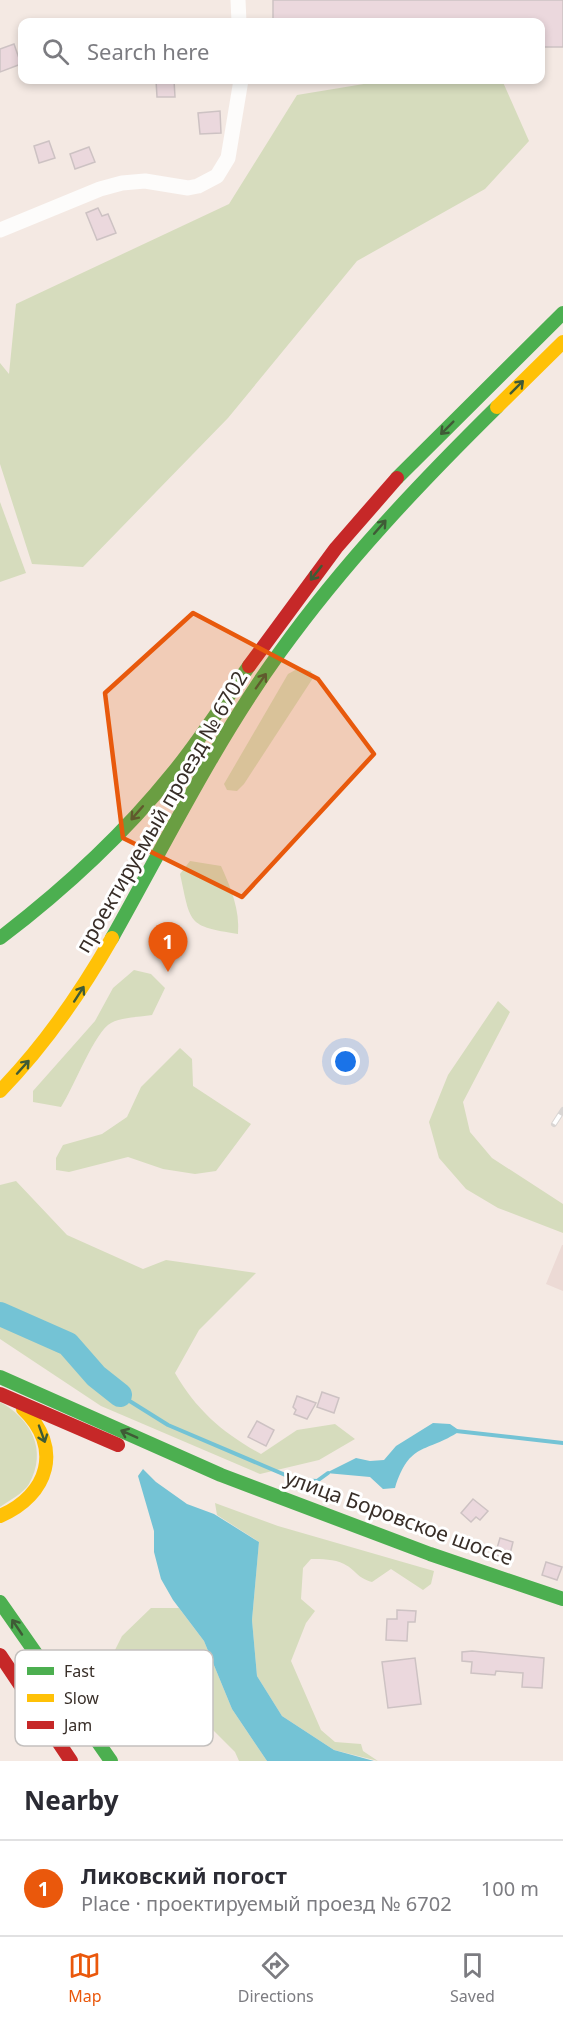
<!DOCTYPE html>
<meta charset="utf-8">
<style>
body{margin:0;font-family:"Noto Sans",sans-serif;background:#f2f2f3;color:#2b2b33}
.you{position:absolute;left:346px;top:1062px;width:21px;height:21px;margin:-15px;border:4px solid #fff;border-radius:50%;background:#1a73e8;box-shadow:0 0 0 9px #1a73e833}
.badge{display:grid;place-items:center;width:39px;height:39px;border-radius:50%;background:#ea580c;color:#fff;font-size:20px;font-weight:700}
.pin{position:absolute;translate:-50% -50px;filter:drop-shadow(0 2px 3px #0008)}
.pin::after{content:'';position:absolute;top:32px;width:21px;height:18px;background:inherit;clip-path:polygon(0 0,100% 0,50% 100%)}
.list{margin:0;padding:0;list-style:none}
h2{display:flex;justify-content:space-between;align-items:center;height:78px;margin:0;padding:0 24px;font-size:26px}
h2 small{font-size:20px;font-weight:400;color:#7c7c81}
.list li{display:grid;grid-template-columns:39px 1fr auto;gap:18px;align-items:center;box-sizing:border-box;height:96px;padding:0 24px;border-top:2px solid #e1e1e2}
.list b{display:block;font-size:22px;white-space:nowrap}
.list p{margin:0;font-size:20px;white-space:nowrap;color:#7c7c81}
.list em{font-size:20px;font-style:normal;color:#7c7c81}
.icon{flex:none;width:33px;height:33px;fill:none;stroke:currentColor;stroke-width:2;stroke-linecap:round;stroke-linejoin:round}
.map{position:relative;flex:none;width:563px;height:1761px;overflow:hidden}
.search{position:absolute;background:#fff;box-shadow:0 3px 9px #0003;left:18px;right:18px;top:18px;height:66px;display:flex;align-items:center;gap:15px;box-sizing:border-box;padding:0 21px;border-radius:12px;color:#7c7c81;font-size:22px}
.sheet{height:174px;background:#fff}
nav{display:flex;justify-content:space-around;align-items:center;box-sizing:border-box;height:84px;border-top:2px solid #e1e1e2;background:#fff;font-size:16px;color:#7c7c81}
nav a{display:grid;justify-items:center;gap:3px}
nav .on{color:#ea580c}
.map>svg:first-child{display:block}
</style>
<div class="map">
<svg width="563" height="1761" viewBox="0 0 563 1761">
<rect width="100%" height="100%" fill="#f4e9e3"/>
<path fill="#ecdad5" d="M562 1245H563V1291L546 1284Z"/>
<g fill="#d6dcbd">
<path d="M388 80H502L529 141 485 189 357 261 228 418 83 567 32 564 0 464V363L9 374 16 304 229 204 297 95Z"/>
<path d="M0 502 26 573 0 582Z"/>
<path d="M299 668 311 671 313 678 244 784 237 791 227 790 224 784 288 674Z"/>
<path d="M190 861 221 866C231 888 240 910 238 934 187 926 191 924 180 874Z"/>
<path d="M134 970 151 974 165 988 152 1015C140 1017 122 1017 111 1023 95 1031 74 1087 61 1107L33 1102V1091L95 1021 113 988Z"/>
<path d="M498 1001 510 1012 463 1102 470 1132 492 1158 563 1204V1233L498 1208 466 1189 439 1158 429 1122 448 1075Z"/>
<path d="M180 1048 192 1059 193 1086 251 1124 216 1171 195 1174 163 1169 128 1157 69 1172 56 1170V1158L63 1145 102 1134 127 1117 141 1087Z"/>
<path d="M16 1181 67 1235 143 1269 166 1260 256 1273 199 1330 175 1373C197 1411 223 1433 261 1454L297 1430 335 1424 355 1439 319 1460 260 1474 101 1406 0 1339V1185Z"/>
<path d="M0 1402C31 1419 48 1450 29 1484 24 1493 8 1501 0 1507Z"/>
<path d="M215 1503 278 1526 434 1571 431 1584 423 1590 391 1569 372 1582C357 1578 356 1570 344 1564 334 1559 322 1559 311 1559L303 1568 301 1599 315 1611 306 1623 291 1661 321 1730 335 1742 361 1744 363 1751 378 1761 334 1750 282 1716 257 1676 252 1620 259 1542 217 1515Z"/>
<path d="M151 1608H179L204 1641 232 1709 267 1761H239L235 1752 212 1729 192 1735 177 1733 183 1714 158 1688 148 1691 129 1678 113 1654 122 1636Z"/>
</g>
<g fill="#74c3d5">
<path d="M433 1423 450 1424 460 1431C425 1454 410 1441 395 1488L383 1489 370 1477 326 1473 356 1458 370 1461 384 1460 396 1446Z"/>
<path d="M143 1469 156 1482 187 1504 214 1514 259 1542 252 1620 257 1676 282 1716 334 1750 374 1761H267L232 1709 204 1641 173 1600 161 1579 154 1552V1531L138 1476Z"/>
</g>
<g fill="none" stroke-linecap="round" stroke-linejoin="round">
<g stroke="#74c3d5" stroke-width="4">
<path d="M120 1395 168 1425 297 1480 317 1481 328 1473"/>
<path d="M456 1431 563 1443"/>
</g>
<path stroke="#74c3d5" stroke-width="24" d="M0 1314 68 1344 96 1376 120 1395"/>
</g>
<g fill="#ebd8dd" stroke="#cdc2c3" stroke-width="1.5">
<path d="M273 0H563V47H540V22H273Z"/>
<path d="M14 44 21 64 0 72V49Z"/>
<path d="M156 80H174L175 97H157Z"/>
<path d="M220 111 221 133 200 134 198 113Z"/>
<path d="M49 141 55 158 39 163 34 146Z"/>
<path d="M89 147 95 162 75 169 70 154Z"/>
<path d="M98 208 102 216 108 214 116 233 97 240 86 213Z"/>
<path d="M322 1392 339 1398 334 1413 317 1407Z"/>
<path d="M297 1396 316 1403 307 1419 294 1414 296 1410 293 1407Z"/>
<path d="M257 1421 274 1430 266 1446 248 1437Z"/>
<path d="M473 1499 488 1511 480 1520 476 1517 471 1522 461 1513Z"/>
<path d="M500 1538 513 1542 509 1558 495 1555Z"/>
<path d="M546 1562 562 1567 557 1580 542 1575Z"/>
<path d="M397 1610 416 1611 415 1622H408L407 1641 386 1640 387 1619H397Z"/>
<path d="M472 1651 544 1658 542 1688 522 1687 523 1673 496 1671 495 1675 471 1673 472 1662 462 1661V1652Z"/>
<path d="M415 1658 421 1704 388 1708 382 1662Z"/>
</g>
<g fill="none" stroke-linecap="round" stroke-linejoin="round">
<g stroke="#fdfcfb" stroke-width="15">
<path d="M238 0 239 22"/>
<path d="M0 230 100 189 122 183 145 181 188 188 198 186 217 176 228 158 241 80"/>
</g>
<g stroke="#4caf50" stroke-width="14">
<path d="M397 478 563 313"/>
<path d="M0 938C63 890 122 836 172 774 200 740 224 702 249 666"/>
<path d="M112 938C166 842 215 742 280 652 344 563 419 484 497 407"/>
<path d="M0 1377 221 1475 430 1554 563 1599"/>
<path d="M0 1602 111 1761"/>
</g>
<g stroke="#ffc107" stroke-width="14">
<path d="M497 407 563 342"/>
<path d="M0 1091C45 1045 80 994 112 938"/>
<path d="M0 1516C49 1495 63 1447 23 1409"/>
</g>
<g stroke="#c62828" stroke-width="14">
<path d="M249 666 336 548 397 478"/>
<path d="M0 1394 118 1445"/>
<path d="M0 1655 71 1761"/>
</g>
<g stroke="#d9d5d3" stroke-width="6">
<path id="rail" d="M554 1124 563 1110"/>
</g>
<use href="#rail" stroke="#fff" stroke-width="4" stroke-dasharray="11" stroke-linecap="butt"/>
</g>
<defs><path id="oneway-shaft" d="M-6 0H5M1.5-3L5.5 0L1.5 3" fill="none" stroke-width="1.6" stroke-linecap="round" stroke-linejoin="round" transform="scale(1.5)"/></defs>
<g stroke="#3f5b36">
<use href="#oneway-shaft" transform="translate(517 387) rotate(-45)"/>
<use href="#oneway-shaft" transform="translate(447 428) rotate(135)"/>
<use href="#oneway-shaft" transform="translate(380 527) rotate(-49)"/>
<use href="#oneway-shaft" transform="translate(316 573) rotate(128)"/>
<use href="#oneway-shaft" transform="translate(261 681) rotate(-55)"/>
<use href="#oneway-shaft" transform="translate(137 813) rotate(131)"/>
<use href="#oneway-shaft" transform="translate(79 994) rotate(-57)"/>
<use href="#oneway-shaft" transform="translate(23 1067) rotate(-48)"/>
<use href="#oneway-shaft" transform="translate(42 1434) rotate(70)"/>
<use href="#oneway-shaft" transform="translate(129 1434) rotate(-156)"/>
<use href="#oneway-shaft" transform="translate(17 1627) rotate(-124)"/>
</g>
<path fill="#e8590c" fill-opacity="0.2" stroke="#e8590c" stroke-width="4.5" stroke-linejoin="round" d="M193 613 318 679 374 754 242 897 123 838 105 693Z"/>
<g text-anchor="middle" stroke-width="6" stroke-linejoin="round" paint-order="stroke">
<g font-size="21" fill="#382e28" stroke="#fff">
<text transform="translate(162 812) rotate(-60)" y="7">проектируемый проезд № 6702</text>
<text transform="translate(399 1518) rotate(20)" y="7">улица Боровское шоссе</text>
</g>
</g>
<rect x="15" y="1650" width="198" height="96" rx="9" fill="#fff" stroke="#c3c0be" stroke-width="1.5"/>
<rect x="27" y="1667" width="27" height="8" fill="#4caf50"/>
<rect x="27" y="1694" width="27" height="8" fill="#ffc107"/>
<rect x="27" y="1721" width="27" height="8" fill="#c62828"/>
<g font-size="16" fill="#382e28">
<text x="64" y="1677">Fast</text>
<text x="64" y="1704">Slow</text>
<text x="64" y="1731">Jam</text>
</g>
</svg>
<div class="you"></div>
<div class="pin badge" style="left:168px;top:972px">1</div>
<div class="search"><svg class="icon" aria-label="search" viewBox="0 0 24 24"><circle cx="10" cy="10" r="6"/><path d="M15 15l6 6"/></svg>Search here</div>
</div>
<section class="sheet">
<h2>Nearby<small></small></h2>
<ul class="list">
<li><span class="badge">1</span><div><b>Ликовский погост</b><p>Place · проектируемый проезд № 6702</p></div><em>100 m</em></li>
</ul>
</section>
<nav>
<a class="on"><svg class="icon" aria-label="map" viewBox="0 0 24 24"><path d="M3 6l6-2 6 2 6-2v14l-6 2-6-2-6 2zM9 4v14M15 6v14"/></svg>Map</a>
<a><svg class="icon" aria-label="directions" viewBox="0 0 24 24"><path d="M12 3l9 9-9 9-9-9zM9 14v-3h6M13 9l2 2-2 2"/></svg>Directions</a>
<a><svg class="icon" aria-label="saved" viewBox="0 0 24 24"><path d="M7 4h10v16l-5-4-5 4z"/></svg>Saved</a>
</nav>
